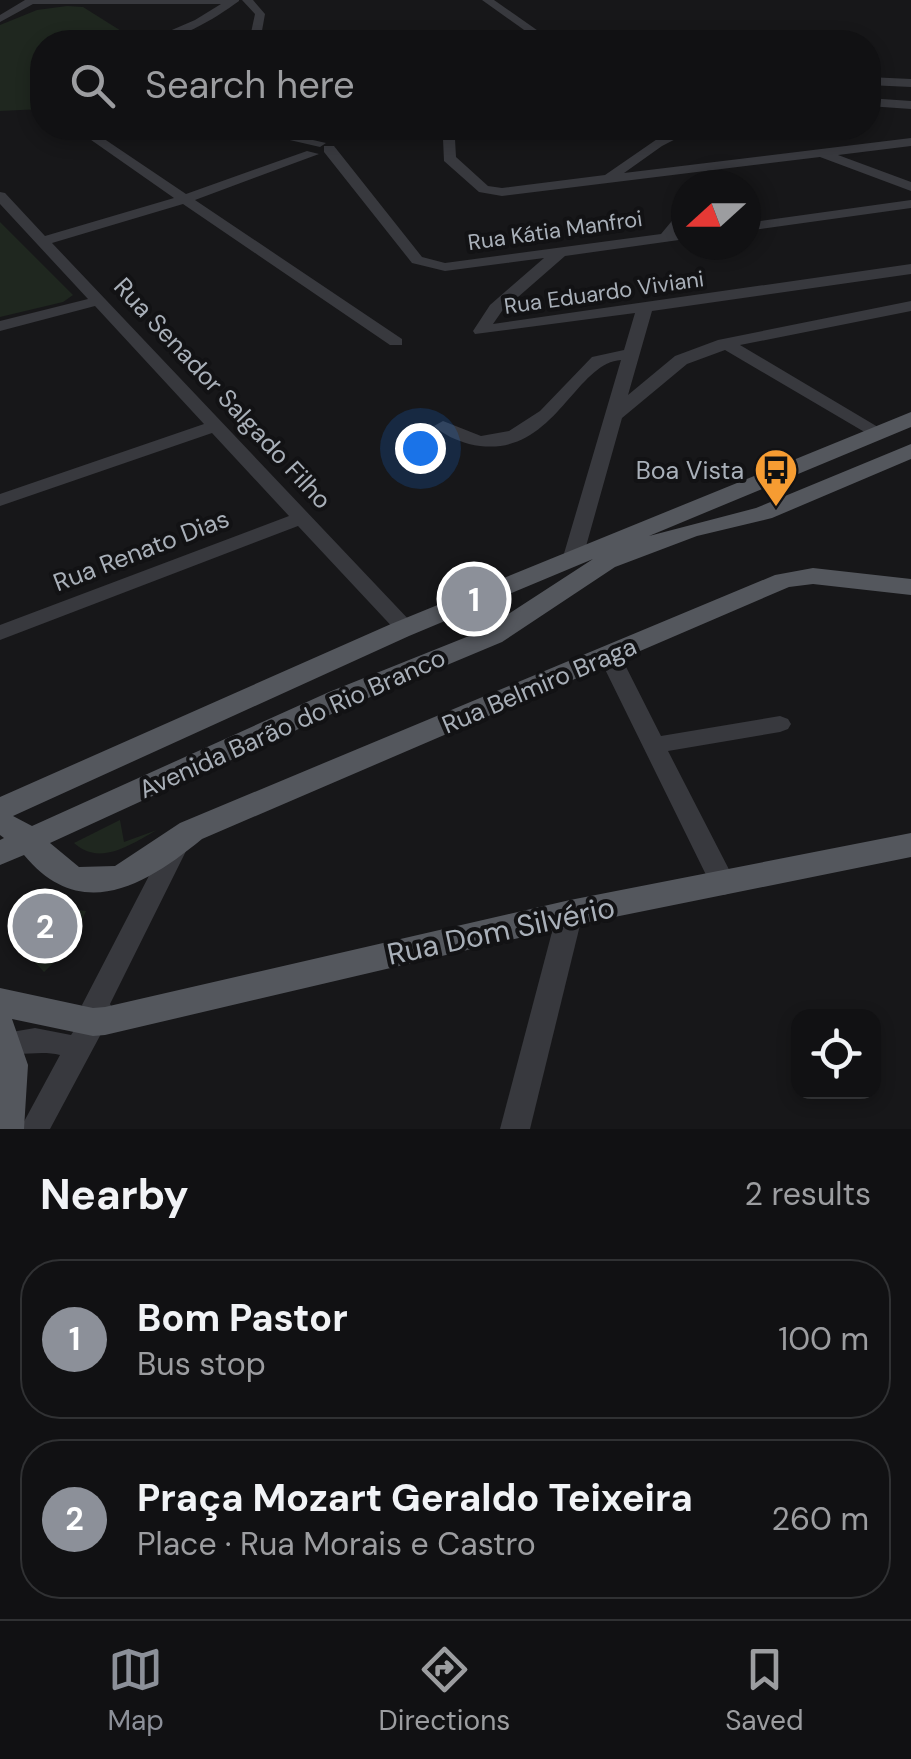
<!DOCTYPE html>
<meta charset="utf-8">
<style>
body{margin:0;font-family:"DM Sans",sans-serif;background:#1a1a1c;color:#f1f3f6}
.controls{position:absolute;right:30px;bottom:30px;display:grid;overflow:hidden;border-radius:20px;box-shadow:0 5px 15px #0003}
.controls button{width:90px;height:90px;display:grid;place-items:center;padding:0;border:0;border-bottom:2px solid #303133;background:#111113;color:#f1f3f6;font:50px sans-serif}
.compass{position:absolute;left:671px;top:170px;width:90px;height:90px;border-radius:50%;background:#111113;box-shadow:0 5px 15px #0003;rotate:249deg}
.you{position:absolute;left:420px;top:448px;width:35px;height:35px;margin:-25px;border:8px solid #fff;border-radius:50%;background:#1a73e8;box-shadow:0 0 0 15px #1a73e833}
.badge{display:grid;place-items:center;width:65px;height:65px;border-radius:50%;background:#8c9099;color:#fff;font-size:32px;font-weight:700}
.pin{position:absolute;translate:-50% -50%;border:5px solid #fff;box-shadow:0 2px 10px #0006}
.list{margin:0;padding:0;list-style:none}
h2{display:flex;justify-content:space-between;align-items:center;height:130px;margin:0;padding:0 40px;font-size:42px}
h2 small{font-size:32px;font-weight:400;color:#9c9da0}
.list li{display:grid;grid-template-columns:65px 1fr auto;gap:30px;align-items:center;box-sizing:border-box;height:160px;margin:0 20px 20px;padding:0 20px;border:2px solid #303133;border-radius:40px}
.list b{display:block;font-size:38px;white-space:nowrap}
.list p{margin:0;font-size:32px;white-space:nowrap;color:#9c9da0}
.list em{font-size:32px;font-style:normal;color:#9c9da0}
.icon{flex:none;width:55px;height:55px;fill:none;stroke:currentColor;stroke-width:2;stroke-linecap:round;stroke-linejoin:round}
.map{position:relative;flex:none;width:911px;height:1129px;overflow:hidden}
.search{position:absolute;background:#111113;box-shadow:0 5px 15px #0003;left:30px;right:30px;top:30px;height:110px;display:flex;align-items:center;gap:25px;box-sizing:border-box;padding:0 35px;border-radius:40px;color:#9c9da0;font-size:38px}
.sheet{height:490px;background:#111113}
nav{display:flex;justify-content:space-around;align-items:center;box-sizing:border-box;height:140px;border-top:2px solid #303133;background:#111113;font-size:28px;color:#9c9da0}
nav a{display:grid;justify-items:center;gap:5px}
nav .on{color:#8c9099}
.map>svg:first-child{display:block}
</style>
<div class="map">
<svg width="911" height="1129" viewBox="0 0 911 1129">
<rect width="100%" height="100%" fill="#171719"/>
<g fill="#1f271f">
<path d="M67 6 83 7 126 34 79 42H42V77L36 88 42 109 0 111V25L37 10Z"/>
<path d="M0 222 73 295 63 302 0 317Z"/>
<path d="M120 820 124 842 157 830C131 844 100 867 74 843Z"/>
<path d="M35 891 63 908 86 911 70 947 44 972 21 947 36 930 34 922 23 915 21 904Z"/>
</g>
<g fill="none" stroke-linecap="round" stroke-linejoin="round">
<g fill="#38393e" fill-rule="evenodd">
<path d="M25 0H239V1C213 20 177 42 144 42L195 20 221 4H33L0 22V15Z"/>
<path d="M242 0H253L265 14 260 42H249L255 14Z"/>
<path d="M482 0H494L554 42H541Z"/>
<path d="M868 77 911 79V87L868 85Z"/>
<path d="M868 98 911 101V109L868 106Z"/>
<path d="M74 128H88L186 194 307 151 319 154 195 200 402 339V345H390L183 204 52 243 412 623 416 628 412 633H398L298 526 0 640V625L289 516 212 433 0 506V494L204 424 95 306 0 331V321L88 299 0 204V192L5 193 45 236 174 198Z"/>
<path d="M238 128H261L326 143 320 147Z"/>
<path d="M434 128H446L455 139 456 157 488 186 502 188 605 175 663 135 681 128H697L662 146 624 173 911 138V146L838 155 911 182V191L820 157 502 196 479 192 444 161 443 139Z"/>
<path d="M324 146H334L422 257 445 263 661 234 681 210 686 209V222L678 232 686 231V239L565 256 502 311 493 324 911 264V274L652 311 628 395 675 356 718 340 911 301V311L740 345 888 433 879 438 873 437 725 350 687 364 622 418 583 557 580 561H566L563 557 621 360C573 363 553 464 469 444 456 440 444 435 434 426L443 421 481 436 509 431 540 411 592 357 624 350 635 313 475 334 473 331 490 305 544 258 445 271 412 263 324 152Z"/>
<path d="M911 200V208L746 231V223Z"/>
<path d="M609 648 620 655 661 736 780 716 788 719 791 724 788 729 780 732 668 751 737 885 733 892 724 895 715 892 711 885 598 655Z"/>
<path d="M178 834 187 837 190 843 110 1004 119 1021 115 1029 102 1032 50 1129H20L60 1055C40 1050 19 1057 0 1052V1034L35 1028 71 1035 86 1013 82 1005 166 843 169 837Z"/>
<path d="M570 903 579 906 583 913 530 1129H500L557 913 561 906Z"/>
</g>
<g fill="#54575d" fill-rule="evenodd">
<path d="M911 412V427L649 536 756 508 911 444V459L772 518 697 536 615 567 502 642 349 706 50 843 79 867 115 866 180 823 775 575 813 568 911 579V595L813 584 789 587 202 839C146 885 81 924 24 855L0 865V840L4 838 0 835V797L391 624ZM593 559 484 630 329 692 32 826 13 816 409 636Z"/>
<path d="M911 833V857L570 926 105 1035 93 1036 12 1019 28 1065 24 1129H0V988L93 1008 105 1007 570 900Z"/>
</g>
</g>
<defs>
<g id="bus-pin" transform="scale(2.25)"><path d="M0 17L-7.5 6A9.5 9.5 0 1 1 7.5 6Z" fill="#f69c32" stroke="#121214"/><path d="M-5-6H5V4H4V6H2V4H-2V6H-4V4H-5ZM-3.5-4V0h7V-4ZM-3.5 1.2v1.5H-2V1.2ZM2 1.2v1.5H3.5V1.2Z" fill="#111"/></g>
</defs>
<g fill-rule="evenodd">
<use href="#bus-pin" x="776" y="470"/>
</g>
<g text-anchor="middle" stroke-width="8" stroke-linejoin="round" paint-order="stroke">
<g font-size="22" fill="#a9b0b9" stroke="#121214">
<text transform="translate(555 230) rotate(-8)" y="8">Rua Kátia Manfroi</text>
<text transform="translate(604 292) rotate(-8)" y="8">Rua Eduardo Viviani</text>
</g>
<g font-size="25" fill="#a9b0b9" stroke="#121214">
<text transform="translate(223 393) rotate(47)" y="9">Rua Senador Salgado Filho</text>
<text transform="translate(141 550) rotate(-21)" y="9">Rua Renato Dias</text>
<text transform="translate(539 685) rotate(-23)" y="9">Rua Belmiro Braga</text>
<text transform="translate(292 723) rotate(-24)" y="9">Avenida Barão do Rio Branco</text>
</g>
<g font-size="25" fill="#a9b0b9" stroke="#121214" text-anchor="end">
<text x="744" y="479">Boa Vista</text>
</g>
<g font-size="30" fill="#a9b0b9" stroke="#121214">
<text transform="translate(501 931) rotate(-12)" y="10">Rua Dom Silvério</text>
</g>
</g>
</svg>
<div class="controls">
<button><svg class="icon" aria-label="locate" viewBox="0 0 24 24"><circle cx="12" cy="12" r="6"/><path d="M12 2v4M12 18v4M2 12h4M18 12h4"/></svg></button>
</div>
<svg class="compass" viewBox="-18 -18 36 36"><path d="M0-13l5 13h-10z" fill="#e53935"/><path d="M0 13l5-13h-10z" fill="#9c9da0"/></svg>
<div class="you"></div>
<div class="pin badge" style="left:474px;top:599px">1</div>
<div class="pin badge" style="left:45px;top:926px">2</div>
<div class="search"><svg class="icon" aria-label="search" viewBox="0 0 24 24"><circle cx="10" cy="10" r="6"/><path d="M15 15l6 6"/></svg>Search here</div>
</div>
<section class="sheet">
<h2>Nearby<small>2 results</small></h2>
<ul class="list">
<li><span class="badge">1</span><div><b>Bom Pastor</b><p>Bus stop</p></div><em>100 m</em></li>
<li><span class="badge">2</span><div><b>Praça Mozart Geraldo Teixeira</b><p>Place · Rua Morais e Castro</p></div><em>260 m</em></li>
</ul>
</section>
<nav>
<a class="on"><svg class="icon" aria-label="map" viewBox="0 0 24 24"><path d="M3 6l6-2 6 2 6-2v14l-6 2-6-2-6 2zM9 4v14M15 6v14"/></svg>Map</a>
<a><svg class="icon" aria-label="directions" viewBox="0 0 24 24"><path d="M12 3l9 9-9 9-9-9zM9 14v-3h6M13 9l2 2-2 2"/></svg>Directions</a>
<a><svg class="icon" aria-label="saved" viewBox="0 0 24 24"><path d="M7 4h10v16l-5-4-5 4z"/></svg>Saved</a>
</nav>
